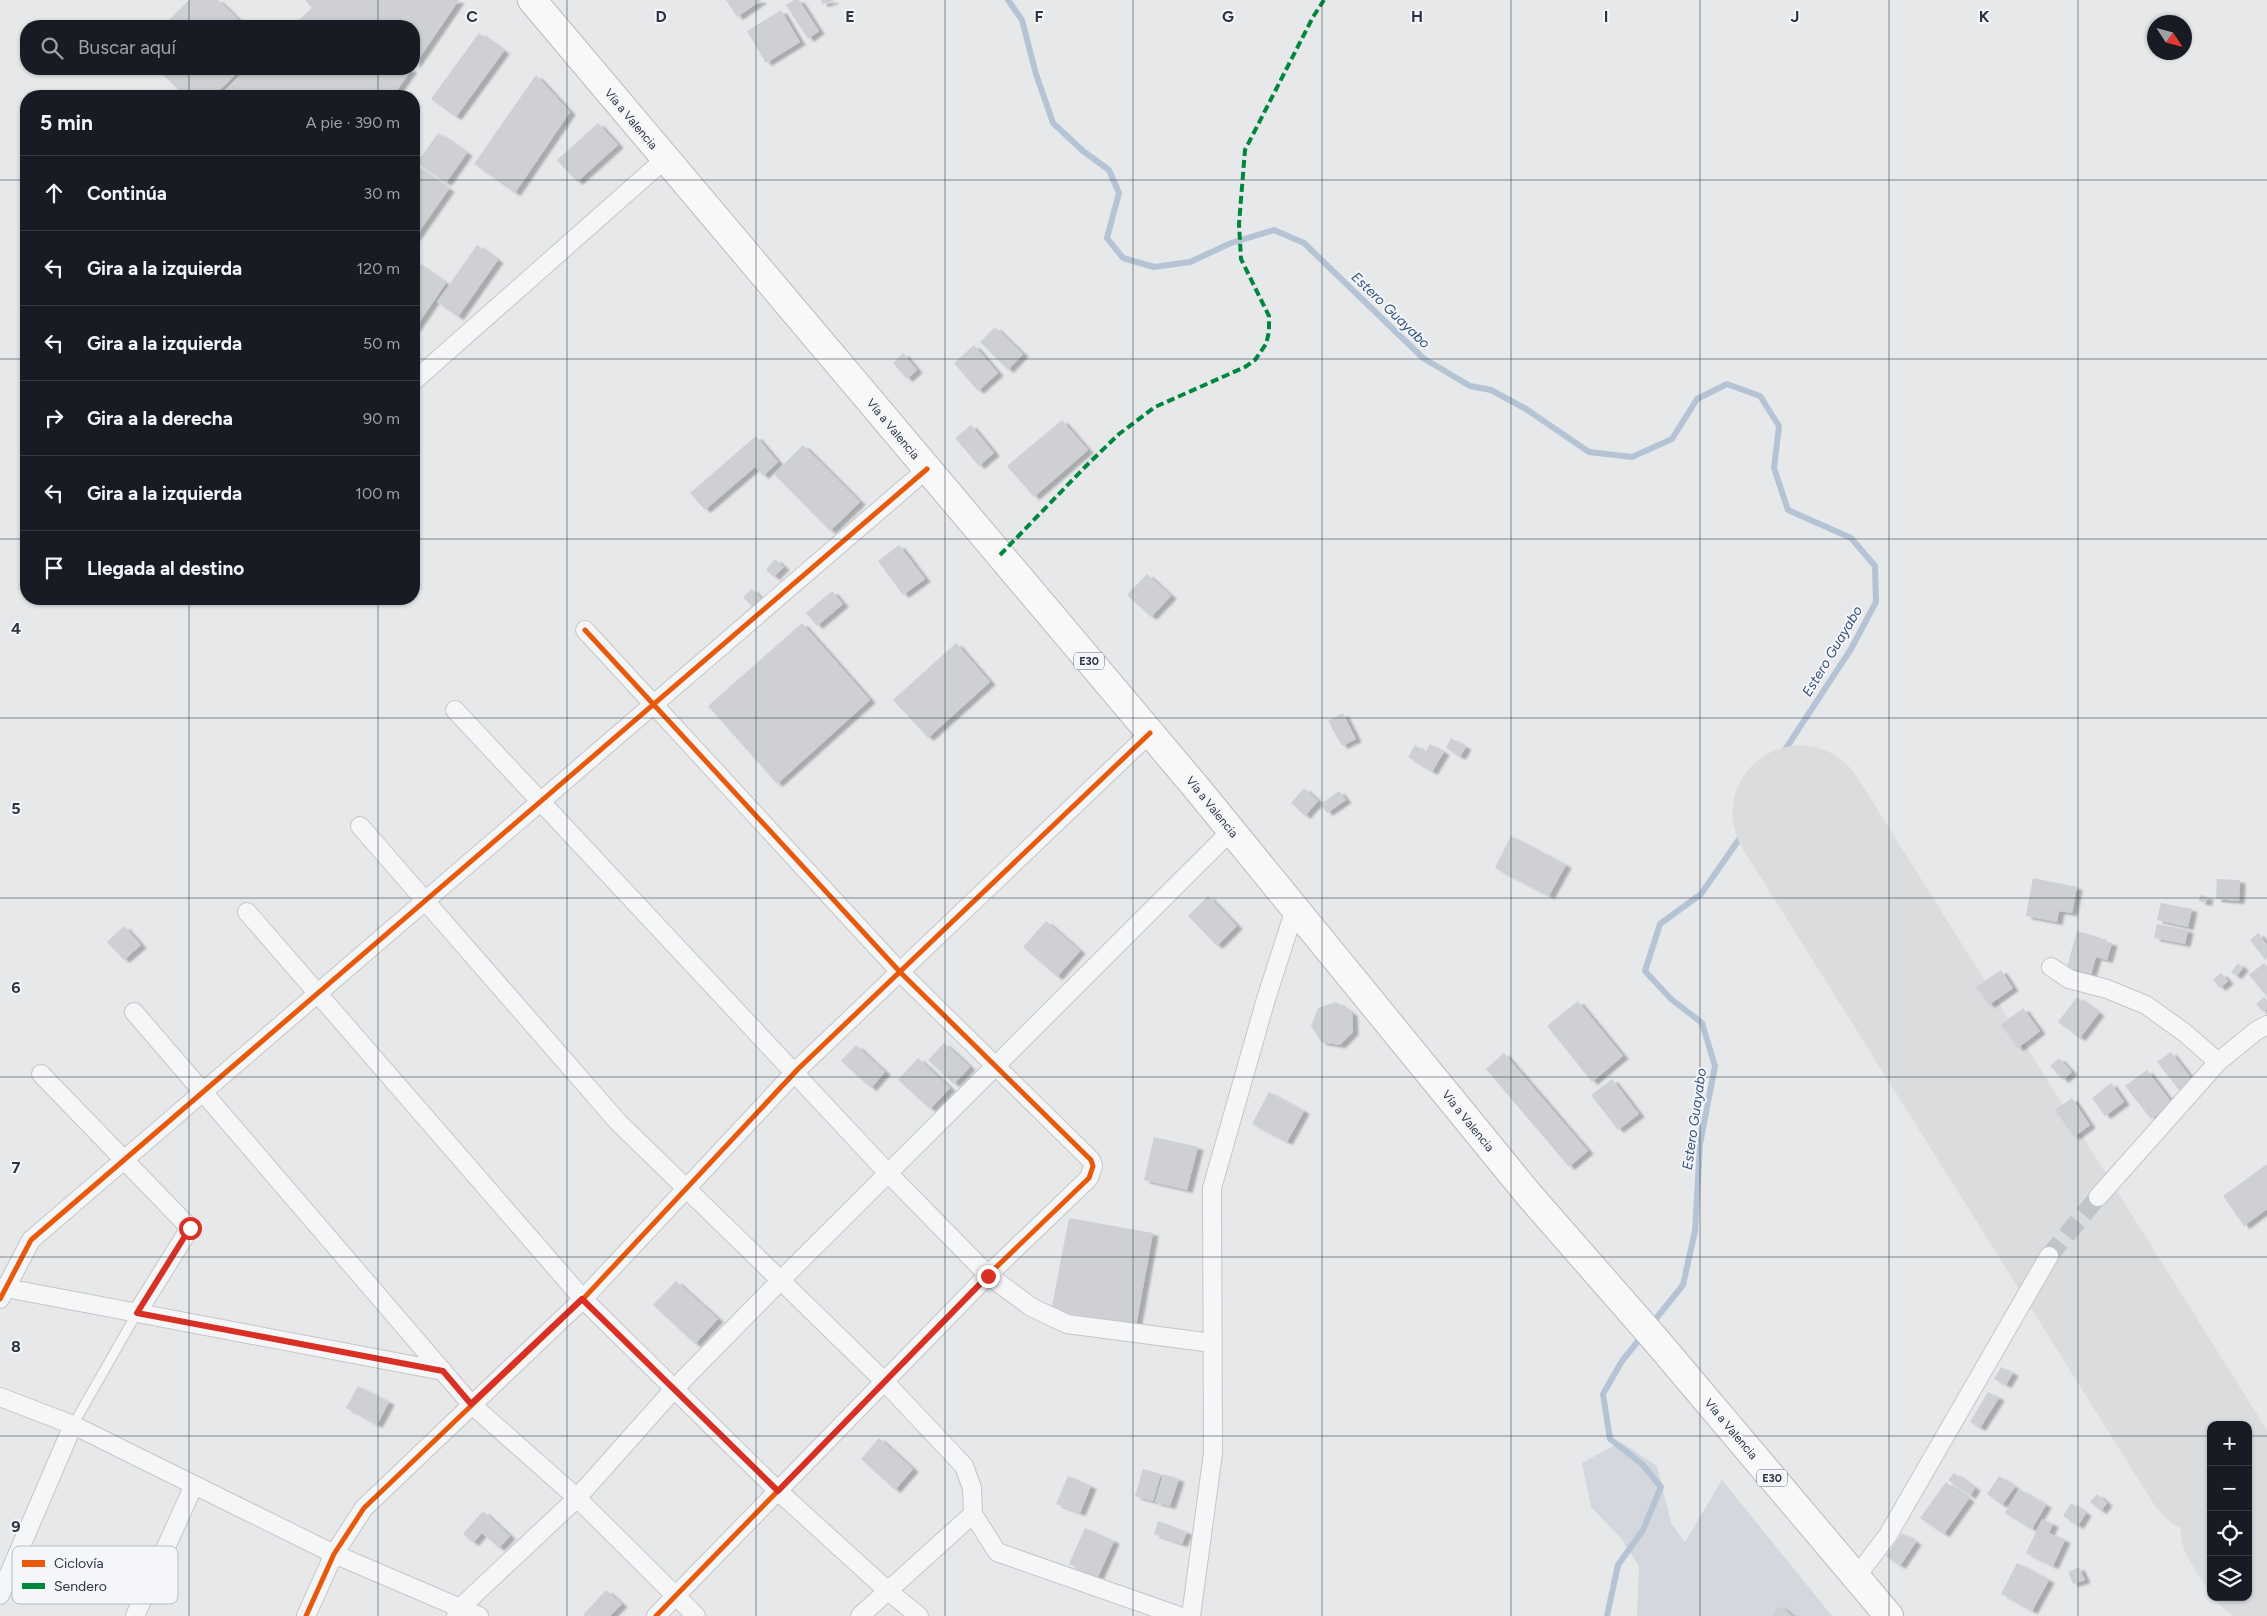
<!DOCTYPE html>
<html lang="es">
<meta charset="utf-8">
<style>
body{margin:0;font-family:Figtree,sans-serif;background:#242831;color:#f1f3f6}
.controls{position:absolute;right:15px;bottom:15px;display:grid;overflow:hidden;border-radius:10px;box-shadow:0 1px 4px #0004}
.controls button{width:45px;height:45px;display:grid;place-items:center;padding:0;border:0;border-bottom:1px solid #363941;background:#171b24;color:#f1f3f6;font:25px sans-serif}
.compass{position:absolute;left:2147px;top:15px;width:45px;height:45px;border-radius:50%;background:#171b24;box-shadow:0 1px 4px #0004;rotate:126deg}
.stop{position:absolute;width:15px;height:15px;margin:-11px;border:4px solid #d93025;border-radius:50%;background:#fff}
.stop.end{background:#d93025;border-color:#fff;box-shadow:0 1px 5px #0008}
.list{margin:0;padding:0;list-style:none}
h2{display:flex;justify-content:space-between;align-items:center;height:65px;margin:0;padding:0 20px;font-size:21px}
h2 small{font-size:16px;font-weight:400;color:#9ea1a6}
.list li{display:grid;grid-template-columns:32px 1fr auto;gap:15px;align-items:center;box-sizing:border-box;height:75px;padding:0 20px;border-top:1px solid #363941}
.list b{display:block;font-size:19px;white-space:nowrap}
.list em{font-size:16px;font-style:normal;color:#9ea1a6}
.icon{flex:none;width:28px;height:28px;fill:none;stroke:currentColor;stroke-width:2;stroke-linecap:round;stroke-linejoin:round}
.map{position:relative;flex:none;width:2267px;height:1616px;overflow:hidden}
.search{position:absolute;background:#171b24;box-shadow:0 1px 4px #0004;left:20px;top:20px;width:400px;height:55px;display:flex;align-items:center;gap:12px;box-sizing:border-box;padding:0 18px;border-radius:20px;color:#9ea1a6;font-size:19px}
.panel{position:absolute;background:#171b24;box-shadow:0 1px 4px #0004;left:20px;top:90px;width:400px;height:515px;border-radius:20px}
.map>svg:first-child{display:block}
</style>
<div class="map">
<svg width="2267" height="1616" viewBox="0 0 2267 1616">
<defs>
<filter id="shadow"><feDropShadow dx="5.5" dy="3" stdDeviation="1" flood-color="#0004"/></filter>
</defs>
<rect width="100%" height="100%" fill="#e6e8ea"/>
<g fill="#d4d7dd">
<path d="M1805 779 2213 1425H2211V1523L1763 816Z"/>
<path d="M1621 1442 1657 1466 1671 1523 1685 1542 1722 1480 1832 1616H1637L1639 1566 1620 1537 1591 1507 1582 1463Z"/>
<path d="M2248 1480 2267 1510V1611L2248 1582Z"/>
</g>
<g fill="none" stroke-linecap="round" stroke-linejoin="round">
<g stroke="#b4c4d5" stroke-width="6">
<path d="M1008 0 1022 20 1036 74 1053 123 1083 151 1109 170 1119 193 1107 238 1123 258 1154 267 1190 262 1231 243 1274 230 1304 243 1423 358 1470 386 1491 390 1526 409 1589 452 1632 457 1672 439 1697 399 1727 384 1760 396 1779 426 1774 468 1788 510 1851 538 1875 566 1876 602 1851 649 1773 768 1742 835 1701 894 1660 924 1645 971 1671 999 1702 1023 1715 1066 1700 1144 1695 1231 1683 1285 1650 1326"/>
<path d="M1607 1616 1618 1565 1643 1530 1661 1487 1642 1464 1610 1439 1603 1394 1622 1361 1643 1335"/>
</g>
<g stroke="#dadcde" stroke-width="135">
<path d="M1800 813 2211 1468"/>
<path d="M2248 1527 2267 1557"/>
</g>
</g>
<g fill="#ced0d3" filter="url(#shadow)">
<path d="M189 0H218L245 26H163Z"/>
<path d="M305 0H459L414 66V26H292L312 8Z"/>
<path d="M726 0H762L737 17Z"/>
<path d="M794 0H799L819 31 808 39 786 5Z"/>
<path d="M821 0H833V1L822 4Z"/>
<path d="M781 10 800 42 766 63 747 31Z"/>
<path d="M479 33 504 51 456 117 431 99Z"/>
<path d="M157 69H241L214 96H185Z"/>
<path d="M246 69H412L393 96H219Z"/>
<path d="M536 75 570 112 515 193 474 164Z"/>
<path d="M598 123 618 145 577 182 557 160Z"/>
<path d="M438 133 467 153 446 183 417 163Z"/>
<path d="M414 165 449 189 414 239Z"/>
<path d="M477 245 498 260 458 317 437 302Z"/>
<path d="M414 261 446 283 414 330Z"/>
<path d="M995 327 1023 354 1008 370 980 342Z"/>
<path d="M974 345 998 373 978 391 954 363Z"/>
<path d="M903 353 917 370 907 379 893 363Z"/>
<path d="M1062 420 1088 450 1034 497 1007 466Z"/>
<path d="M971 425 994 453 979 466 955 438Z"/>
<path d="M756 436 778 462 763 476 755 467 705 510 690 493Z"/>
<path d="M803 445 860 502 830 531 774 474Z"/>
<path d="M899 545 925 579 903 595 878 561Z"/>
<path d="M775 559 784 567 774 577 766 570Z"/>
<path d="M1147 574 1171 596 1151 617 1127 595Z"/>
<path d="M752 589 763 601 754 609 743 597Z"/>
<path d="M832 591 843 604 817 626 806 613Z"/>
<path d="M802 623 870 700 777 784 708 706Z"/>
<path d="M956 643 990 682 928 738 893 700Z"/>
<path d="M1343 713 1356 739 1342 746 1328 721Z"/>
<path d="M1451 738 1466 747 1460 757 1446 748Z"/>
<path d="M1430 744 1444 752 1432 772 1408 757 1415 745 1425 752Z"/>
<path d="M1304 788 1318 801 1305 816 1291 803Z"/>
<path d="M1339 791 1346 800 1327 813 1321 804Z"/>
<path d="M1511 836 1566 865 1549 896 1495 868Z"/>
<path d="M2033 878 2077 887 2072 913 2059 911 2057 922 2026 916Z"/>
<path d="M2217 879 2240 880 2239 901 2216 899Z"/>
<path d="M2200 895 2208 897 2206 903 2199 901Z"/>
<path d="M1208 896 1237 926 1217 946 1188 916Z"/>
<path d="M2161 903 2192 909 2188 927 2157 920Z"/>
<path d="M1046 921 1080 951 1057 977 1023 947Z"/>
<path d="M2157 924 2188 930 2185 944 2154 938Z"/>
<path d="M124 926 141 945 124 960 107 942Z"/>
<path d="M2077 931 2101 938 2100 940 2112 943 2107 960 2096 957 2091 974 2067 967Z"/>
<path d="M2258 933 2267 945 2266 961 2250 940Z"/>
<path d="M2238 963 2243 968 2236 976 2231 972Z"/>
<path d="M2264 963 2267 967V997L2249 975Z"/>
<path d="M2001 970 2013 988 1989 1005 1976 987Z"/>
<path d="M2221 973 2228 981 2220 988 2213 980Z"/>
<path d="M2077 997 2099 1013 2080 1038 2058 1022Z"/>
<path d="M2264 997 2267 1000V1009L2263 1012 2256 1004Z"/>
<path d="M1578 1001 1623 1056 1592 1082 1547 1026Z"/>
<path d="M1336 1002 1352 1013 1353 1032 1340 1045 1321 1042 1311 1026 1318 1008Z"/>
<path d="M2023 1008 2040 1031 2018 1048 2001 1025Z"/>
<path d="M944 1043 970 1067 954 1084 928 1060Z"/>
<path d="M856 1045 885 1072 871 1088 841 1061Z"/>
<path d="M2171 1052 2195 1083 2182 1094 2157 1062Z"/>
<path d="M1504 1053 1588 1151 1569 1167 1486 1069Z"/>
<path d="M918 1058 950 1088 930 1109 898 1080Z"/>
<path d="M2059 1058 2072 1072 2063 1080 2050 1066Z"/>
<path d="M2147 1070 2172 1103 2151 1119 2125 1086Z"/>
<path d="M1612 1079 1639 1114 1618 1130 1591 1095Z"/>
<path d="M2111 1083 2124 1102 2105 1116 2092 1098Z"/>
<path d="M1269 1092 1304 1111 1287 1142 1252 1124Z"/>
<path d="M2072 1098 2090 1125 2074 1137 2055 1110Z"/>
<path d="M1154 1137 1198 1147 1187 1190 1144 1180Z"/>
<path d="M2267 1164V1209L2244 1226 2223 1196Z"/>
<path d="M1069 1218 1153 1233 1136 1326 1051 1311Z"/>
<path d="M676 1281 718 1319 695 1344 653 1305Z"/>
<path d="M2001 1367 2013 1373 2006 1385 1994 1379Z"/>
<path d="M358 1386 389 1402 377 1425 346 1408Z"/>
<path d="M1988 1392 1999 1398 1980 1428 1970 1422Z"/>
<path d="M879 1438 913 1469 895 1490 861 1459Z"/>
<path d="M1143 1469 1161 1474 1153 1501 1135 1496Z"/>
<path d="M1954 1473 1975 1488 1970 1496 1948 1480Z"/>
<path d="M1163 1474 1179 1479 1170 1506 1155 1502Z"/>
<path d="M1068 1476 1091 1486 1080 1513 1056 1504Z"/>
<path d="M1999 1476 2015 1487 2002 1505 1987 1494Z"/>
<path d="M1946 1482 1969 1499 1944 1534 1920 1518Z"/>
<path d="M2019 1489 2046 1505 2032 1529 2005 1513Z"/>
<path d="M2097 1494 2107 1503 2101 1511 2090 1502Z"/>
<path d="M2071 1503 2086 1513 2078 1526 2063 1516Z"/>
<path d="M483 1511 510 1536 499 1548 482 1533 473 1543 463 1534Z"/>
<path d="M2042 1519 2053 1524 2049 1533 2065 1540 2053 1566 2026 1553Z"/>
<path d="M1158 1521 1187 1532 1182 1544 1154 1534Z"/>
<path d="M1085 1528 1114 1541 1098 1577 1069 1564Z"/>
<path d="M1902 1533 1916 1542 1900 1566 1886 1556Z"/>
<path d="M2017 1563 2049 1580 2032 1611 2001 1594Z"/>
<path d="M2079 1567 2085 1580 2073 1584 2068 1572Z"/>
<path d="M606 1590 622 1604 610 1616H585L583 1615Z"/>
<path d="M1780 1606 1792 1616H1772Z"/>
</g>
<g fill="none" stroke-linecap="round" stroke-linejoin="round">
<path stroke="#c1c4c9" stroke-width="18" stroke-dasharray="18 9" stroke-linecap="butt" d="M2049 1256 2098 1197"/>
<g stroke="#c4c6c8" stroke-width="11">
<path id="service" d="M73 1425 137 1313"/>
</g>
<g stroke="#c4c6c8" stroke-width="20">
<g id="minor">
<path d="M414 381 665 159"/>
<path d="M585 630 900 972 1091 1160 1093 1166 1089 1178 988 1275 656 1616"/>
<path d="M455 710 887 1172 988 1275 1031 1307 1067 1324 1212 1343"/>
<path d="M360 826 618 1122 884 1381 964 1466 972 1488 973 1514 997 1552 1179 1616"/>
<path d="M247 912 583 1299 778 1491 888 1591 919 1616"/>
<path d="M2051 967 2069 979 2107 989 2146 1005 2185 1033 2218 1062"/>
<path d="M134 1012 471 1404 577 1498 696 1616"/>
<path d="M41 1074 190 1228 137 1313"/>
<path d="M2098 1197 2218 1062 2256 1031 2267 1025"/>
<path d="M6 1288 443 1371"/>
<path d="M0 1299 31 1240 927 469"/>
<path d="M0 1397 73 1425 334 1554 479 1616"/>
<path d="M1856 1577 1888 1535 2049 1256"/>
<path d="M0 1595 73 1425"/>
<path d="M135 1616 194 1485"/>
<path d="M306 1616 334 1554 364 1508 583 1299 798 1069 1150 733"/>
<path d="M456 1616 461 1607 577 1498 674 1389 781 1280 1231 831"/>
<path d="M860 1616 973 1514"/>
<path d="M1191 1616 1213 1453 1212 1188 1266 999 1295 909"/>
</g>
</g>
<g stroke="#b8bbbf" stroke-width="30">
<path id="trunk" d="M532 0 1195 786 1529 1195 1655 1339 1889 1616"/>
</g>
<use href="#service" stroke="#f5f6f7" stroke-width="9"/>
<use href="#minor" stroke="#f5f6f7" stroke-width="18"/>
<use href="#trunk" stroke="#f8f8f8" stroke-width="28"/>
<path stroke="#00873e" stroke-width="4" stroke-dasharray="8 4" stroke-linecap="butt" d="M1000 555 1086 466 1119 434 1155 407 1245 367 1255 360 1266 344 1269 332V316L1241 259 1239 224 1245 150 1313 17 1324 0"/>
<g stroke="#f4f6f9" stroke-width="8">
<g id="cycleway">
<path d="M585 630 900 972 1091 1160 1093 1166 1089 1178 988 1275 656 1616"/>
<path d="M0 1299 31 1240 927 469"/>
<path d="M306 1616 334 1554 364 1508 583 1299 798 1069 1150 733"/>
</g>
</g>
<use href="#cycleway" stroke="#e8590c" stroke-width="5"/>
</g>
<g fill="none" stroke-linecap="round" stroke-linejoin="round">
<path stroke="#d93025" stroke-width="6" d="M190 1228 137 1313 443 1371 471 1404 582 1299 778 1491 988 1276"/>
</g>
<path fill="none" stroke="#2b3445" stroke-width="1" stroke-opacity="0.55" d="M189 0V26M378 0V26M567 0V1616M756 0V1616M945 0V1616M1133 0V1616M1322 0V1616M1511 0V1616M1700 0V1616M1889 0V1616M2078 0V1616M189 69V96M378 69V96M0 180H26M414 180H2267M0 359H26M414 359H2267M0 539H26M414 539H2267M189 599V1616M378 599V1616M0 718H2267M0 898H2267M0 1077H2267M0 1257H2267M0 1436H2211M2248 1436H2267"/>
<g text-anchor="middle" stroke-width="4" stroke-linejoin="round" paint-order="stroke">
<g fill="#f4f6f9" stroke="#676e7b" stroke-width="1">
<rect x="1074" y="652.5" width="30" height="17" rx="4"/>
<rect x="1757" y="1469.5" width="30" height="17" rx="4"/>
</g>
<g font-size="11" font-weight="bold" fill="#2b3445">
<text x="1089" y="665">E30</text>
<text x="1772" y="1482">E30</text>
</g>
<g font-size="12" fill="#2b3445" stroke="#f4f6f9">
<text transform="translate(631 119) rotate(50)" y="4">Vía a Valencia</text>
<text transform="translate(893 429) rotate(50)" y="4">Vía a Valencia</text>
<text transform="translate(1212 807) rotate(51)" y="4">Vía a Valencia</text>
<text transform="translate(1468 1121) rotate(51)" y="4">Vía a Valencia</text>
<text transform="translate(1731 1429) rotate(50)" y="4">Vía a Valencia</text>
</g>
<g font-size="14" font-style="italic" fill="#34527a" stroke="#f4f6f9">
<text transform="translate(1391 310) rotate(44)" y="5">Estero Guayabo</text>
<text transform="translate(1832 651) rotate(-59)" y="5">Estero Guayabo</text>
<text transform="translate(1694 1119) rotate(-82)" y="5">Estero Guayabo</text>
</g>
</g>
<rect x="12" y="1546" width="166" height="58" rx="8" fill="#f4f6f9" stroke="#b8bcc3" stroke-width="1"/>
<rect x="22" y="1560" width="23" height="7" fill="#e8590c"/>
<rect x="22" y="1583" width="23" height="6" fill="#00873e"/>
<g font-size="14" fill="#2b3445">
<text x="54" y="1568">Ciclovía</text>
<text x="54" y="1591">Sendero</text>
</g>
<g font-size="16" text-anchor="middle" font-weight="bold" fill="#2b3445" stroke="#f4f6f9" stroke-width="4" stroke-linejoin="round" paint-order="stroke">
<text x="472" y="22">C</text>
<text x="661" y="22">D</text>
<text x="850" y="22">E</text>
<text x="1039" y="22">F</text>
<text x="1228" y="22">G</text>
<text x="1417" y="22">H</text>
<text x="1606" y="22">I</text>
<text x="1795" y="22">J</text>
<text x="1984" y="22">K</text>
<text x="16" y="634">4</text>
<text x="16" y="814">5</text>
<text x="16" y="993">6</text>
<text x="16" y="1173">7</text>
<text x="16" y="1352">8</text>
<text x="16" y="1532">9</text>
</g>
</svg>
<div class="controls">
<button>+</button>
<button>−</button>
<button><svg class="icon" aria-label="locate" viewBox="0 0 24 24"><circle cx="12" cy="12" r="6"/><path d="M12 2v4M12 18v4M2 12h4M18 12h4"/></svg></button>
<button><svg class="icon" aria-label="layers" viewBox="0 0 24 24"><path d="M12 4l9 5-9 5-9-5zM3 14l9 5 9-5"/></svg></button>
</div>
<svg class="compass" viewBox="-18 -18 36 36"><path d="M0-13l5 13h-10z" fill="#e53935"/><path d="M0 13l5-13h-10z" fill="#9ea1a6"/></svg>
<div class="stop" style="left:190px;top:1228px"></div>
<div class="stop end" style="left:988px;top:1276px"></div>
<div class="search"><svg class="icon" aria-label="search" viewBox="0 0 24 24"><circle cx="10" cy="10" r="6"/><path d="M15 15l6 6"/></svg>Buscar aquí</div>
<section class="panel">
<h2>5 min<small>A pie · 390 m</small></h2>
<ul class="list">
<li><svg class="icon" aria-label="ahead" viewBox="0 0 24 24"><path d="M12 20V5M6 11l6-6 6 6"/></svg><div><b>Continúa</b></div><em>30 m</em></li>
<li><svg class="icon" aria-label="left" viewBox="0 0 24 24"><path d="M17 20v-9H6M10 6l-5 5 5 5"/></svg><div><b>Gira a la izquierda</b></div><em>120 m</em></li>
<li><svg class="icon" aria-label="left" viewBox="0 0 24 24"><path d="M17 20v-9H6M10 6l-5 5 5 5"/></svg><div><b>Gira a la izquierda</b></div><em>50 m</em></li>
<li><svg class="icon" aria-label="right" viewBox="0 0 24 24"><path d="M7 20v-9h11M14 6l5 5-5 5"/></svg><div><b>Gira a la derecha</b></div><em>90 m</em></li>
<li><svg class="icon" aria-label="left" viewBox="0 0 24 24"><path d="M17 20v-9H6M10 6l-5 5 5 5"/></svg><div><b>Gira a la izquierda</b></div><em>100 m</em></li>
<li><svg class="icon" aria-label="arrive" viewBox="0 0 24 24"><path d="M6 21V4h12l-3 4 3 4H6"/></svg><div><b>Llegada al destino</b></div></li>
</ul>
</section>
</div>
